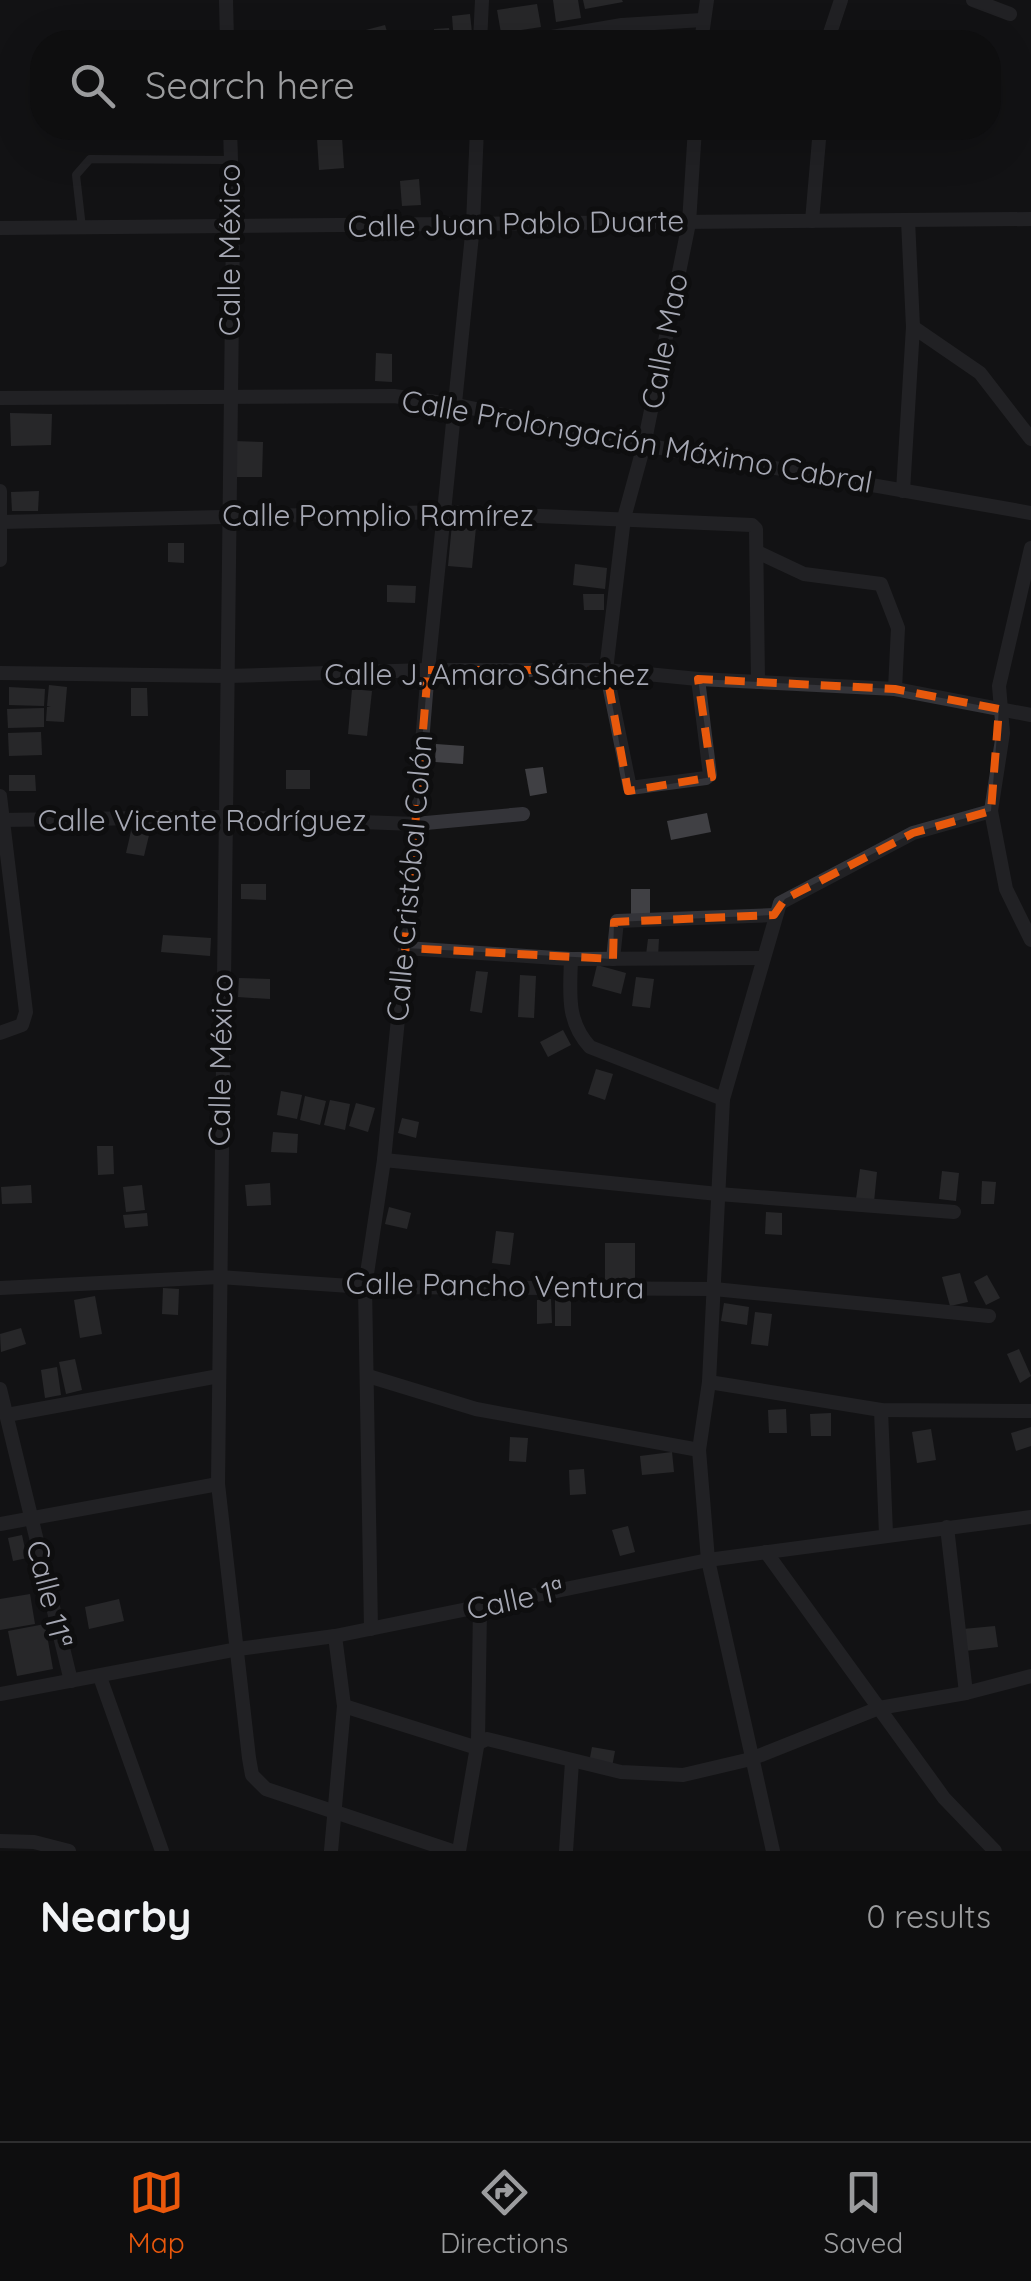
<!DOCTYPE html>
<meta charset="utf-8">
<style>
body{margin:0;font-family:Quicksand,sans-serif;background:#171718;color:#f1f3f6}
.list{margin:0;padding:0;list-style:none}
h2{display:flex;justify-content:space-between;align-items:center;height:130px;margin:0;padding:0 40px;font-size:42px}
h2 small{font-size:32px;font-weight:400;color:#9b9c9e}
.icon{flex:none;width:55px;height:55px;fill:none;stroke:currentColor;stroke-width:2;stroke-linecap:round;stroke-linejoin:round}
.map{position:relative;flex:none;width:1031px;height:1851px;overflow:hidden}
.search{position:absolute;background:#0e0e0f;box-shadow:0 10px 40px #0002;left:30px;right:30px;top:30px;height:110px;display:flex;align-items:center;gap:25px;box-sizing:border-box;padding:0 35px;border-radius:40px;color:#9b9c9e;font-size:38px}
.sheet{height:290px;background:#0e0e0f}
nav{display:flex;justify-content:space-around;align-items:center;box-sizing:border-box;height:140px;border-top:2px solid #2e2e2f;background:#0e0e0f;font-size:28px;color:#9b9c9e}
nav a{display:grid;justify-items:center;gap:5px}
nav .on{color:#ea580c}
.map>svg:first-child{display:block}
</style>
<div class="map">
<svg width="1031" height="1851" viewBox="0 0 1031 1851">
<rect width="100%" height="100%" fill="#131314"/>
<g fill="#404044">
<path d="M553 0H578L581 18 556 22Z"/>
<path d="M583 0H622L623 2 585 9Z"/>
<path d="M537 4 541 27 501 33 497 10Z"/>
<path d="M470 14 473 42H454L452 16Z"/>
<path d="M385 25 390 42H365L362 31Z"/>
<path d="M449 28 451 42H435L434 29Z"/>
<path d="M339 34 341 42H324L323 37Z"/>
<path d="M342 137 344 168 319 170 317 138Z"/>
<path d="M419 179 421 205 402 206 400 181Z"/>
<path d="M376 353 392 354V382L375 381Z"/>
<path d="M10 413 52 414 51 445 11 446Z"/>
<path d="M233 441 263 442 262 477H233Z"/>
<path d="M39 491 38 511H12L11 492Z"/>
<path d="M452 524 476 527 472 568 448 566Z"/>
<path d="M168 543H184V563L168 562Z"/>
<path d="M575 564 607 568 605 589 573 585Z"/>
<path d="M387 585 416 586 415 603 387 602Z"/>
<path d="M583 594H604V610H584Z"/>
<path d="M49 685 67 687 64 722 46 721 47 707H51L47 706Z"/>
<path d="M9 687 45 689 44 706 9 705Z"/>
<path d="M131 688H147L148 716H131Z"/>
<path d="M352 689 372 691 367 736 348 734Z"/>
<path d="M44 708V727L8 728 7 709Z"/>
<path d="M41 732 42 755 9 756 8 733Z"/>
<path d="M436 744 464 746 463 764 435 762Z"/>
<path d="M543 767 547 793 530 796 525 769Z"/>
<rect x="286" y="770" width="24" height="19"/>
<path d="M9 775H35L36 791H9Z"/>
<path d="M707 813 711 832 671 840 667 821Z"/>
<path d="M132 827 150 831 144 856 126 853Z"/>
<path d="M241 884H266V900L241 899Z"/>
<rect x="631" y="889" width="19" height="28"/>
<path d="M163 935 211 938 210 956 161 952Z"/>
<path d="M648 939H659L658 956 646 955Z"/>
<path d="M597 965 626 973 621 994 592 986Z"/>
<path d="M476 971 488 972 482 1013 470 1011Z"/>
<path d="M520 975 536 976 534 1018 518 1017Z"/>
<path d="M636 977 654 979 650 1008 632 1006Z"/>
<path d="M239 978 270 979V999L238 997Z"/>
<path d="M563 1030 571 1045 548 1057 540 1042Z"/>
<path d="M596 1069 613 1074 605 1100 588 1094Z"/>
<path d="M281 1091 302 1095 297 1119 277 1115Z"/>
<path d="M305 1096 326 1101 320 1125 300 1120Z"/>
<path d="M330 1100 350 1104 345 1130 324 1125Z"/>
<path d="M356 1103 375 1108 368 1132 349 1126Z"/>
<path d="M402 1118 419 1122 416 1138 398 1133Z"/>
<path d="M273 1132 298 1134 297 1153 271 1152Z"/>
<path d="M97 1146H113L114 1174 98 1175Z"/>
<path d="M860 1169 877 1172 874 1202 856 1199Z"/>
<path d="M942 1171 959 1173 956 1201 939 1199Z"/>
<path d="M982 1181 996 1182 994 1204H981Z"/>
<path d="M270 1183 271 1205 247 1206 245 1185Z"/>
<path d="M31 1185 32 1203 2 1204 1 1187Z"/>
<path d="M142 1185 145 1210 126 1212 123 1187Z"/>
<path d="M389 1207 411 1213 407 1229 385 1224Z"/>
<path d="M766 1212 782 1213V1235L765 1234Z"/>
<path d="M147 1213 148 1226 125 1228 123 1215Z"/>
<path d="M496 1231 514 1233 510 1265 492 1263Z"/>
<path d="M605 1243H635V1279L605 1280Z"/>
<path d="M960 1273 968 1302 950 1306 942 1277Z"/>
<path d="M987 1275 1000 1298 986 1305 974 1282Z"/>
<path d="M163 1288 179 1289 178 1315 162 1314Z"/>
<path d="M95 1296 102 1334 80 1338 74 1300Z"/>
<rect x="555" y="1297" width="16" height="29"/>
<path d="M551 1299 552 1323 537 1324V1300Z"/>
<path d="M724 1303 749 1307 747 1325 721 1321Z"/>
<path d="M755 1312 772 1314 768 1346 751 1344Z"/>
<path d="M21 1328 26 1344 1 1352 0 1334Z"/>
<path d="M1019 1349 1031 1376 1020 1383 1007 1354Z"/>
<path d="M75 1359 82 1390 66 1394 59 1362Z"/>
<path d="M57 1367 61 1395 45 1398 41 1370Z"/>
<path d="M786 1409 787 1433H769L768 1410Z"/>
<path d="M831 1413V1436H811L810 1414Z"/>
<path d="M1031 1427V1446L1016 1451 1011 1433Z"/>
<path d="M931 1429 936 1460 917 1463 912 1432Z"/>
<path d="M510 1437 528 1438 526 1462 509 1461Z"/>
<path d="M672 1452 674 1472 642 1475 640 1456Z"/>
<path d="M584 1469 586 1494 570 1495 569 1470Z"/>
<path d="M628 1526 635 1552 620 1556 612 1530Z"/>
<path d="M22 1535 27 1558 13 1561 8 1538Z"/>
<path d="M30 1594 35 1624 0 1630V1599Z"/>
<path d="M119 1599 124 1621 89 1629 85 1607Z"/>
<path d="M45 1624 53 1669 17 1676 8 1631Z"/>
<path d="M995 1626 998 1647 965 1651 963 1629Z"/>
<path d="M592 1747 615 1751 612 1767 589 1763Z"/>
</g>
<g fill="none" stroke-linecap="round" stroke-linejoin="round">
<path stroke="#343439" stroke-width="8" d="M82 228 76 175 90 159 231 160"/>
<g stroke="#343439" stroke-width="14">
<path d="M226 0 227 42"/>
<path d="M973 0 1010 14"/>
<path d="M480 42 482 0"/>
<path d="M523 42 622 25 702 20"/>
<path d="M701 42 707 0"/>
<path d="M827 42 841 0"/>
<path d="M230 128 233 227 218 1484 249 1758 252 1775 266 1789 452 1851"/>
<path d="M695 128 689 223 644 445 624 518 606 670 630 788 706 778 710 775 698 679"/>
<path d="M812 221 820 128"/>
<path d="M0 228 1031 219"/>
<path d="M913 327 980 373 1031 439"/>
<path d="M0 398 394 396 457 405 644 445 1031 513"/>
<path d="M0 491V560"/>
<path d="M903 491 913 327 908 220"/>
<path d="M0 522 446 512 752 525 756 529 758 682"/>
<path d="M1031 548 999 686 1003 733 991 811 1006 889 1031 940"/>
<path d="M757 552 804 574 881 584 898 628 895 689"/>
<path d="M0 673 227 676 428 670H606L698 679 895 689 1031 715"/>
<path d="M0 796 26 1012 22 1025 0 1033"/>
<path d="M0 820 225 817 415 824 523 814"/>
<path d="M405 948 571 959 762 958"/>
<path d="M571 959C570 993 566 1021 590 1047L723 1099"/>
<path d="M613 959 617 921 774 915"/>
<path d="M384 1160 718 1194 954 1212"/>
<path d="M0 1288 219 1277 365 1287 714 1289 989 1316"/>
<path d="M368 1376 476 1409 699 1450"/>
<path d="M709 1382 881 1410 1031 1411"/>
<path d="M0 1389 71 1681"/>
<path d="M881 1410 886 1534"/>
<path d="M7 1415 219 1376"/>
<path d="M0 1524 218 1484"/>
<path d="M947 1527 966 1693"/>
<path d="M766 1552 944 1798 995 1851"/>
<path d="M371 1629 365 1287 384 1160 405 948 428 670 473 225 477 128"/>
<path d="M100 1677 162 1851"/>
<path d="M0 1694 238 1649 335 1636 708 1560 1031 1517"/>
<path d="M344 1706 471 1746 487 1739 621 1772 683 1775 751 1759 879 1708 966 1693 1031 1676"/>
<path d="M0 1841 34 1842 69 1851"/>
<path d="M331 1851 344 1706 335 1636"/>
<path d="M459 1851 478 1741 480 1607"/>
<path d="M566 1851 572 1762"/>
<path d="M773 1851 708 1560 699 1450 709 1382 723 1099 780 903 913 833 991 811"/>
</g>
</g>
<path d="M0 0H1031V1851H0ZM428 670H606L628 791 712 777 698 679 895 689 999 709 991 811 913 833 785 899 774 915 614 922 613 959 405 948Z" fill="#131314" fill-opacity=".55" fill-rule="evenodd"/>
<path fill="none" stroke="#e8590c" stroke-width="8" stroke-dasharray="20 12" stroke-linejoin="round" d="M428 670H606L628 791 712 777 698 679 895 689 999 709 991 811 913 833 785 899 774 915 614 922 613 959 405 948Z"/>
<g text-anchor="middle" stroke-width="10" stroke-linejoin="round" paint-order="stroke">
<g font-size="30" fill="#a6a8b4" stroke="#0e0e0f">
<text transform="translate(516 224) rotate(-1)" y="10">Calle Juan Pablo Duarte</text>
<text transform="translate(230 250) rotate(-90)" y="10">Calle México</text>
<text transform="translate(665 341) rotate(-79)" y="10">Calle Mao</text>
<text transform="translate(637 442) rotate(10)" y="10">Calle Prolongación Máximo Cabral</text>
<text x="378" y="526">Calle Pomplio Ramírez</text>
<text x="487" y="685">Calle J. Amaro Sánchez</text>
<text x="202" y="831">Calle Vicente Rodríguez</text>
<text transform="translate(410 878) rotate(-85)" y="10">Calle Cristóbal Colón</text>
<text transform="translate(221 1060) rotate(-89)" y="10">Calle México</text>
<text transform="translate(495 1286) rotate(1)" y="10">Calle Pancho Ventura</text>
<text transform="translate(49 1594) rotate(76)" y="10">Calle 11ª</text>
<text transform="translate(515 1600) rotate(-12)" y="10">Calle 1ª</text>
</g>
</g>
</svg>
<div class="search"><svg class="icon" aria-label="search" viewBox="0 0 24 24"><circle cx="10" cy="10" r="6"/><path d="M15 15l6 6"/></svg>Search here</div>
</div>
<section class="sheet">
<h2>Nearby<small>0 results</small></h2>
<ul class="list">
</ul>
</section>
<nav>
<a class="on"><svg class="icon" aria-label="map" viewBox="0 0 24 24"><path d="M3 6l6-2 6 2 6-2v14l-6 2-6-2-6 2zM9 4v14M15 6v14"/></svg>Map</a>
<a><svg class="icon" aria-label="directions" viewBox="0 0 24 24"><path d="M12 3l9 9-9 9-9-9zM9 14v-3h6M13 9l2 2-2 2"/></svg>Directions</a>
<a><svg class="icon" aria-label="saved" viewBox="0 0 24 24"><path d="M7 4h10v16l-5-4-5 4z"/></svg>Saved</a>
</nav>
